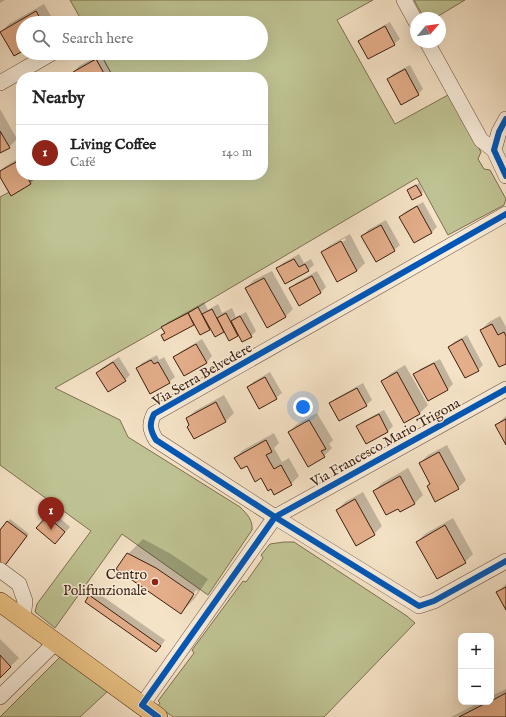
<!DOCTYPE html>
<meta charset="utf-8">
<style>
body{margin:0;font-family:"IM FELL English",serif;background:#f6f6f6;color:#222}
.controls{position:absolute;right:12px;bottom:12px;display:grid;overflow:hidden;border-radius:8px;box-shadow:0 4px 16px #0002}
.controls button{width:36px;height:36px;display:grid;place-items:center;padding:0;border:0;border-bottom:1px solid #e0e0e0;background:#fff;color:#222;font:20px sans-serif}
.compass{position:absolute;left:410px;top:12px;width:36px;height:36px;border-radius:50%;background:#fff;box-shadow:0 4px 16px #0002;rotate:61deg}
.you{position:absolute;left:303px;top:407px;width:14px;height:14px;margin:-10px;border:3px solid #fff;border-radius:50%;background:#1a73e8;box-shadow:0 0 0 6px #1a73e833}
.badge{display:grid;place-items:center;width:26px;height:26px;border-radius:50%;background:#8f2418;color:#fff;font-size:13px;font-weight:700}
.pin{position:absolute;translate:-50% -33px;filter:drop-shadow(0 1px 2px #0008)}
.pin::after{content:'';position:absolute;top:21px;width:14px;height:12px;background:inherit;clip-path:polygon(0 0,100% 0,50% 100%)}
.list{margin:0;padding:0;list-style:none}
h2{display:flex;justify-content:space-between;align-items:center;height:52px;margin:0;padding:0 16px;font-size:17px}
h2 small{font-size:13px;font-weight:400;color:#767676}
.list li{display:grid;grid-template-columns:26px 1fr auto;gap:12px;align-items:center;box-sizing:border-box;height:56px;padding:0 16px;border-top:1px solid #e0e0e0}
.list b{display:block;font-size:15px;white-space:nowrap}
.list p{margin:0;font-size:13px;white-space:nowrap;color:#767676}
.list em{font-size:13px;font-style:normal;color:#767676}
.icon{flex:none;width:22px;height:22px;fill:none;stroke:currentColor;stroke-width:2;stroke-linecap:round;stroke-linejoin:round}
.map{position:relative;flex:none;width:506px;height:717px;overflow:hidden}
.search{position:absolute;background:#fff;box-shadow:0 4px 16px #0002;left:16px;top:16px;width:252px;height:44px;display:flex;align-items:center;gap:10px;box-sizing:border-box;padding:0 14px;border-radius:22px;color:#767676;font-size:15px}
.panel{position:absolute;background:#fff;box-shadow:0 4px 16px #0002;left:16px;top:72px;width:252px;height:108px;border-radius:16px}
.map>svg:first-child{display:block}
</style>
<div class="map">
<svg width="506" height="717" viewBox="0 0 506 717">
<rect width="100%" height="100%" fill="#f5e3c7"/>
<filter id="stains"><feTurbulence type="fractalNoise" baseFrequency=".005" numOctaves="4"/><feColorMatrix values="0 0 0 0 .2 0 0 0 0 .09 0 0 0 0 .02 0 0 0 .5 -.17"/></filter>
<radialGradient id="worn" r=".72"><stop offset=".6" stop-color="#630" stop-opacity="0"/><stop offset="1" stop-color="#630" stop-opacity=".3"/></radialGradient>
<g fill="#bfc393" stroke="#7e7050">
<path d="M70 0H373L337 20 395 124 448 95 481 152 478 159 484 169 490 170 506 199 504 205 448 235 417 178 198 307 55 388 120 420 128 437 240 507C247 514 253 520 252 530L208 595 122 534 55 628 35 612 37 604 91 531 0 465V197L41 175H263V77H128L125 73 118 77H113L100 53H261V23H83Z"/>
<path d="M414 0H465L435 18H424Z"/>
<path d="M284 542H294L407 616 415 623 324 717H173L158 706 160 703 158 701 194 653 192 650 243 581 246 582 263 558 261 555 270 544Z"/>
<path d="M62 655 109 690 80 717H0Z"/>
</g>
<g fill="#0003" fill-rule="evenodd">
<path d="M0 0H5L0 3Z"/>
<path d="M44 4 55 23H23V50L1 32 9 24Z"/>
<path d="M390 22 400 39 394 44 369 58 360 41 365 36Z"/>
<path d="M101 54 112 73 107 77H77L74 72 79 66Z"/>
<path d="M410 65 423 89 418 94 388 79 393 74Z"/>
<path d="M61 72 64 77 70 73 73 77H53Z"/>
<path d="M0 109 17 139 9 147 0 152Z"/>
<path d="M21 157V175H34L36 178 31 183 11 195 0 175V171L4 167Z"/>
<path d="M419 183 423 192 421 194 408 190Z"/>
<path d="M423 202 437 227 432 232 414 242 400 217 405 212Z"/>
<path d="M386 220 400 245 394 250 363 236 368 230Z"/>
<path d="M350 234 365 263 357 271 322 253 330 245ZM345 238 346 240 330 249V246Z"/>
<path d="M299 254 304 263 311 259 314 265 308 270 277 269 283 263Z"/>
<path d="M272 271 293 309 285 317 246 288 254 280Z"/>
<path d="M317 271 326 287 321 292 299 304 291 288 296 283Z"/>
<path d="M204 302 208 310 218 304 222 313 232 308 236 317 246 312 256 331 251 336 239 334 230 339 225 330 215 336 211 328 200 334 194 323 164 340 162 336 165 332 163 327 168 322Z"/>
<path d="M500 316 506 327V363L481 330 489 322Z"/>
<path d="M467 335 483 365 478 370 449 347 454 342Z"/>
<path d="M202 339 212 356 207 362 185 374 175 357 180 352Z"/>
<path d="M157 355 159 360 164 357 175 377 169 382 137 369 142 363Z"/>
<path d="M119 357 130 375 125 380 97 373 102 368Z"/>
<path d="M440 359 453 384 448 389 428 399 415 375 420 369Z"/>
<path d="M405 365 428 405 420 413 404 421 382 382 390 374Z"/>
<path d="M270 372 282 393 276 398 248 387 253 382Z"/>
<path d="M363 383 372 400 366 405 330 403 336 398Z"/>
<path d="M224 395 234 413 226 421 190 425 187 419 195 411Z"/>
<path d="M384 410 393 426 388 431 366 443 357 427 363 421Z"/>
<path d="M317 413 333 440 329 444 332 448 324 456 289 432 297 424Z"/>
<path d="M506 416V443L496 425Z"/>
<path d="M274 433 279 443 274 448 282 462 289 458 299 476 291 484 262 477 247 465 235 458 243 450Z"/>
<path d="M447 445 466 480 458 488 428 486 431 483 420 463 428 455Z"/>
<path d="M408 468 423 495 415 503 400 511 398 508 374 491 382 483Z"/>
<path d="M363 492 382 526 374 534 337 510 345 502Z"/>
<path d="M53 512 70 527 60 538 47 517Z"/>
<path d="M453 518 473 554 465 562 437 578 417 542 425 534Z"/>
<path d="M10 519 29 534 0 571V532Z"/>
<path d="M143 539 171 554 208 579 195 598 181 613 128 554ZM196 590 198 591 194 597H191Z"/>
<path d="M506 584V609L497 593Z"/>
<path d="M95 591 165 640 161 646 156 651 90 596Z"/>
<path d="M0 639 19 658 0 677Z"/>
<path d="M506 689V717H451L480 702H491V696Z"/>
</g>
<g fill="#e4ae8a" stroke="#3e1e0d">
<path d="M36 11 43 23H23V51L14 56 0 32Z"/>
<path d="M385 26 395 45 368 59 358 41Z"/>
<path d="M96 59 106 77H76L73 72Z"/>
<path d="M405 69 419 95 401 105 387 79Z"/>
<path d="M0 131 10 148 0 153Z"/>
<path d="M18 161 21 166V175H26L31 184 11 196 0 177V171Z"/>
<path d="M416 185 422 195 412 200 407 190Z"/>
<path d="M417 206 432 233 414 243 399 217Z"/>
<path d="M381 225 395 251 376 262 361 236Z"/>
<path d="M341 241 357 271 337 282 321 252Z"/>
<path d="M294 259 299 267 305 264 309 271 285 284 276 268Z"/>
<path d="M312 276 321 293 299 306 289 288Z"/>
<path d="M264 278 286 317 267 328 245 288Z"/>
<path d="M198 307 210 330 200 335 188 313Z"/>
<path d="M212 309 224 332 215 337 202 314Z"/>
<path d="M188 313 194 325 164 341 161 335 165 333 161 327Z"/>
<path d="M226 313 238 336 229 341 217 318Z"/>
<path d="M240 316 252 337 242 342 231 321Z"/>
<path d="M492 324 498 335 504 332 506 336V364L499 367 480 330Z"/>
<path d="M462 339 479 371 465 378 448 347Z"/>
<path d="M196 344 207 363 184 376 173 357Z"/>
<path d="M151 360 154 364 158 362 170 383 150 394 136 368Z"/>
<path d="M113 362 126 381 108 392 96 373Z"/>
<path d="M434 363 448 390 428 401 413 374Z"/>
<path d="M397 372 420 414 404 423 381 381Z"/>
<path d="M265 377 277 399 259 409 247 387Z"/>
<path d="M357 388 367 406 339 421 329 403Z"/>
<path d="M216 402 226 422 194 439 187 427 189 425 186 418Z"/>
<path d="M379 414 388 432 366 444 356 426Z"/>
<path d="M506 419V445L495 425Z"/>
<path d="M309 420 326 449 321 451 325 457 308 467 288 432Z"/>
<path d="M266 440 272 452 266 455 274 469 281 465 292 485 274 495 271 489 268 491 261 478 255 482 247 466 241 469 234 458Z"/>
<path d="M439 452 459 489 435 502 427 486 430 484 419 463Z"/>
<path d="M400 476 415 504 400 512 398 509 386 515 373 491Z"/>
<path d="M355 499 375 535 356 546 336 510Z"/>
<path d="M47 516 65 532 55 544 36 528Z"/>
<path d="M7 521 27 536 0 572V530Z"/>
<path d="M445 525 466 563 437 579 416 542Z"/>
<path d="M127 553 156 568 194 594 181 614 116 569Z"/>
<path d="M506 587V610L496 592Z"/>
<path d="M89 595 161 646 156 652 85 602Z"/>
<path d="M0 655 11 667 0 678Z"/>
<path d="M506 693V717H459L488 702H491V701Z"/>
</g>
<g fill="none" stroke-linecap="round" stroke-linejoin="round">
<g stroke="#6c4f3c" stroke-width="16">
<g id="minor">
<path d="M404 0 416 22"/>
<path d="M427 42 481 140 494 150"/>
<path d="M0 83 52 53"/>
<path d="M506 119 499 132 494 150 506 176"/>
<path d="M506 389 275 517 419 606 434 601 506 561"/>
<path d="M0 570 19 584 25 601 23 619"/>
<path d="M0 697 55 643"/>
<path d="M142 705 275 517 156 440C150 430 149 424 154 414L506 214"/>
</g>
</g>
<g stroke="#3e1e0d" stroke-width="20">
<path id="major" d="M0 602 158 717"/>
</g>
<use href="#minor" stroke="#f8eddb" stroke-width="15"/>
<use href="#major" stroke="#eac284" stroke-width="19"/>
<g stroke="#f8eddb" stroke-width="8">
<g id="cycleway">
<path d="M506 119 499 132 494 150 506 176"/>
<path d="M506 389 275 517 419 606 434 601 506 561"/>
<path d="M158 717 142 705 275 517 156 440C150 430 149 424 154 414L506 214"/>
</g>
</g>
<use href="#cycleway" stroke="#0057b8" stroke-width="6"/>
</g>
<circle fill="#8f2418" stroke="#f8eddb" stroke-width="1.5" cx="155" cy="582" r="4"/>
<g text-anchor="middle" stroke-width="3" stroke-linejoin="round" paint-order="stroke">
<g font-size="14" fill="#3e1e0d" stroke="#f8eddb">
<text transform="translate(202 374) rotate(-30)" y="5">Via Serra Belvedere</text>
<text transform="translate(385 442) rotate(-29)" y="5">Via Francesco Mario Trigona</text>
</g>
<g font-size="14" fill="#3e1e0d" stroke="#f8eddb" text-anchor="end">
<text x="147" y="579">Centro<tspan x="147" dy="16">Polifunzionale</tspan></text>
</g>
</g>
<rect width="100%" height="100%" filter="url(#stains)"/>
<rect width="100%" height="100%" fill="url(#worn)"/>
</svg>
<div class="controls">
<button>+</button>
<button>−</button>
</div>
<svg class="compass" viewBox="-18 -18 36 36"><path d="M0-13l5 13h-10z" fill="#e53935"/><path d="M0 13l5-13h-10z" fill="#767676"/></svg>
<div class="you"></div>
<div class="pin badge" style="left:51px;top:530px">1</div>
<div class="search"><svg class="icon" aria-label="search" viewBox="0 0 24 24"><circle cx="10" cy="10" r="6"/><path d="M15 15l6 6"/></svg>Search here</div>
<section class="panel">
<h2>Nearby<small></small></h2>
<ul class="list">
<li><span class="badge">1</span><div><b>Living Coffee</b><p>Café</p></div><em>140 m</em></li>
</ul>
</section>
</div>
